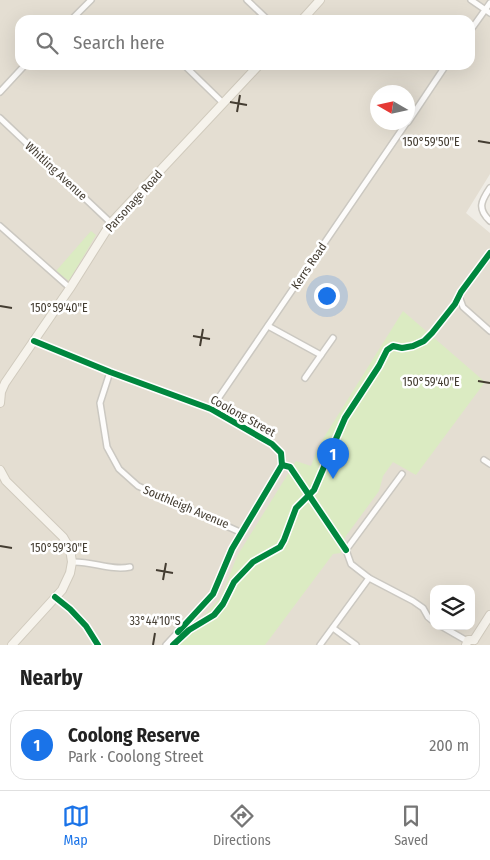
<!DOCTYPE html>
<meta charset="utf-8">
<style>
body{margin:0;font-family:"Fira Sans Condensed",sans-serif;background:#f2f2f2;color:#222}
.controls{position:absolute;right:15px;bottom:15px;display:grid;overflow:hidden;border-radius:10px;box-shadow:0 5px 20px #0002}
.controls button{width:45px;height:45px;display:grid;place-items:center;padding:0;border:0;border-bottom:1px solid #e0e0e0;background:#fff;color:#222;font:25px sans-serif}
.compass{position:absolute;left:370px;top:85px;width:45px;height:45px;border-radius:50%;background:#fff;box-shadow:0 5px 20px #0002;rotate:279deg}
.you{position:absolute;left:326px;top:295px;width:18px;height:18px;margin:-12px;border:4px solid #fff;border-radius:50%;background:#1a73e8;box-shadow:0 0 0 8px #1a73e833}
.badge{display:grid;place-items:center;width:32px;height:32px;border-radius:50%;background:#1a73e8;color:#fff;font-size:16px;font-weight:700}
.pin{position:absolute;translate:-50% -41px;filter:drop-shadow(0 1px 2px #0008)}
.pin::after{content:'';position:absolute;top:26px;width:18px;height:15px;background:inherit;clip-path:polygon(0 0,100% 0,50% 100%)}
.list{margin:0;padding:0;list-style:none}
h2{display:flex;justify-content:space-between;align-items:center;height:65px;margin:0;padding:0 20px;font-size:21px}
h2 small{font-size:16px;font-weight:400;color:#767676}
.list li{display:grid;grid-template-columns:32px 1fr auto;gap:15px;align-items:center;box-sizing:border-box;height:70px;margin:0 10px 10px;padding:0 10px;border:1px solid #e0e0e0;border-radius:15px}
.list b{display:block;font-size:19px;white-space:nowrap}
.list p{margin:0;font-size:16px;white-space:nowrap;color:#767676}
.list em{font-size:16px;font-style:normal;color:#767676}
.icon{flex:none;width:28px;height:28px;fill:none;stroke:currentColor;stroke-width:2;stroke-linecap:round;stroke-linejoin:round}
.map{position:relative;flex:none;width:490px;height:645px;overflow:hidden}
.search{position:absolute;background:#fff;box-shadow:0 5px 20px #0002;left:15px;right:15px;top:15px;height:55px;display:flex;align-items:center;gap:12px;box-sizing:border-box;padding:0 18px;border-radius:15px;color:#767676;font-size:19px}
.sheet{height:145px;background:#fff}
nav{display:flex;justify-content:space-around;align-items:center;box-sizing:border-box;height:70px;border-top:1px solid #e0e0e0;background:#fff;font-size:14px;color:#767676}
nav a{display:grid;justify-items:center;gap:2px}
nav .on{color:#1a73e8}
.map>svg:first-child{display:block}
</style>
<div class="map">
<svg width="490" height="645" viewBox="0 0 490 645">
<rect width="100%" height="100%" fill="#efece5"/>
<path fill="#e4ded2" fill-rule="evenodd" d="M0 0H490V174L466 213 490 233V645H0ZM20 20H470V65H20ZM378 92H408V122H378ZM434 589H471V626H434Z"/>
<g fill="#dbebc2">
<path d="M91 231 96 235 69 281 56 271Z"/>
<path d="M403 311 485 382 416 475 393 462 383 476 379 491 346 536 343 542 341 553 333 554 265 645H177L221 597 237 556 296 461 311 466 318 447Z"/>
</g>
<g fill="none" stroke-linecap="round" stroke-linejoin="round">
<g stroke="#cbc8c1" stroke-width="8">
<g id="street">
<path d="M247 0 268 20"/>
<path d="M471 0 490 13"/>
<path d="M71 20 91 0"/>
<path d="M470 31 490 3"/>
<path d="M184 65 223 103"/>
<path d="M0 92 25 65"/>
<path d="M0 118 111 223"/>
<path d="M408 122 446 65"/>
<path d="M490 188C481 201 477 209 490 221"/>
<path d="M0 226 70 288"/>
<path d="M490 253 459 296 463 307 490 331"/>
<path d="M268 326 321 355 305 378"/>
<path d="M34 341 110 372 211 409 272 444 281 453 282 465 232 549 213 594 166 645"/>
<path d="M321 355 333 338"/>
<path d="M110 372 100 403 107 447 119 469 138 486 242 533"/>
<path d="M211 409 407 122"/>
<path d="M484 460 490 464"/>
<path d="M402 474 346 550 351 564 369 578 413 601 423 608 428 617 434 622"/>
<path d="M72 562C92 561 111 571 130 567"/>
<path d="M441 626 467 641"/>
<path d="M333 628 356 645"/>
<path d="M320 645 369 578"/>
</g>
</g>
<g stroke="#d0cabd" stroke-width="10">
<g id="secondary">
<path d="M302 20 320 0"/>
<path d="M0 403 1 392 5 383 70 288 111 223 259 65"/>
<path d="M0 470 6 481 63 537 70 549 72 562 70 573 62 590 12 645"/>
<path d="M474 640 490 615"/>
<path d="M466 645 468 640H474"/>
</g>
</g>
<use href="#street" stroke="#fdfcfb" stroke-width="5"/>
<use href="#secondary" stroke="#f6f3ec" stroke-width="8"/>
<g stroke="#fff" stroke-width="9">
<g id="cycleway">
<path d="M34 341 110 372 211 409 272 444 281 453 282 465 232 549 213 594 178 632"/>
<path d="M282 465 290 467 346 550"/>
<path d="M55 597 70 609 86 626 98 645"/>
<path d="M173 645 189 630 214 615 223 604 234 582 253 562 280 547 284 540 296 508 314 490 345 418 379 366 387 350 393 346 402 348 413 346 424 341 432 333 455 304 461 292 490 253"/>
</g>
</g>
<use href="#cycleway" stroke="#00873e" stroke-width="6"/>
</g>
<path fill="none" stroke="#443d32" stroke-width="2" d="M230 102 247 105M237 112 240 95M478 141 490 143M0 306 12 308M193 336 210 339M200 346 203 329M478 381 490 383M0 546 12 548M156 570 173 573M163 580 166 563M153 645 155 633"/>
<g text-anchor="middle" stroke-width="5" stroke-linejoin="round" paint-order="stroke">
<g font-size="12" fill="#443d32" stroke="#fff">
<text transform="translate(56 171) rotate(43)" y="4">Whitling Avenue</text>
<text transform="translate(134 201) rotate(-48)" y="4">Parsonage Road</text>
<text transform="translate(309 266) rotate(-56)" y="4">Kerrs Road</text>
<text transform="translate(243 416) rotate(29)" y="4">Coolong Street</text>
<text transform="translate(186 507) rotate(23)" y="4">Southleigh Avenue</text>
</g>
</g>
<g font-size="12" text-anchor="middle" fill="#443d32" stroke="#fff" stroke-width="5" stroke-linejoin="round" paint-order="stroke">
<text x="431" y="146">150°59'50"E</text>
<text x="59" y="312">150°59'40"E</text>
<text x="431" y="386">150°59'40"E</text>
<text x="59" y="552">150°59'30"E</text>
<text x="155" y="625">33°44'10"S</text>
</g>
</svg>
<div class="controls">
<button><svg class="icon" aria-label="layers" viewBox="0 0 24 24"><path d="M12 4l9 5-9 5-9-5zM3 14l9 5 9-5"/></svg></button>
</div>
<svg class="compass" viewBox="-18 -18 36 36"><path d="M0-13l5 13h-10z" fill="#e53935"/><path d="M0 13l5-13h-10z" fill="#767676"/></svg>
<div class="you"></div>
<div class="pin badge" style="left:333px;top:479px">1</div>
<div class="search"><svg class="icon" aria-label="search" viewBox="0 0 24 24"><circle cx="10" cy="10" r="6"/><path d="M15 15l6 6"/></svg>Search here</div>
</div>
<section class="sheet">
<h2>Nearby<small></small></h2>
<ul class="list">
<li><span class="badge">1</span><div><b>Coolong Reserve</b><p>Park · Coolong Street</p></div><em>200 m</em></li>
</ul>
</section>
<nav>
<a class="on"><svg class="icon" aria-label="map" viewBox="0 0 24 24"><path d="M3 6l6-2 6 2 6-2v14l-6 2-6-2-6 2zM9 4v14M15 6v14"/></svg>Map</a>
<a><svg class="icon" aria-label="directions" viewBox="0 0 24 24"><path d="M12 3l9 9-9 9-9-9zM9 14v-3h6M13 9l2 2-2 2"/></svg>Directions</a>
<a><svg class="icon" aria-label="saved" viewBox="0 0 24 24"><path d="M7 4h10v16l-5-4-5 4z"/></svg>Saved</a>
</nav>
